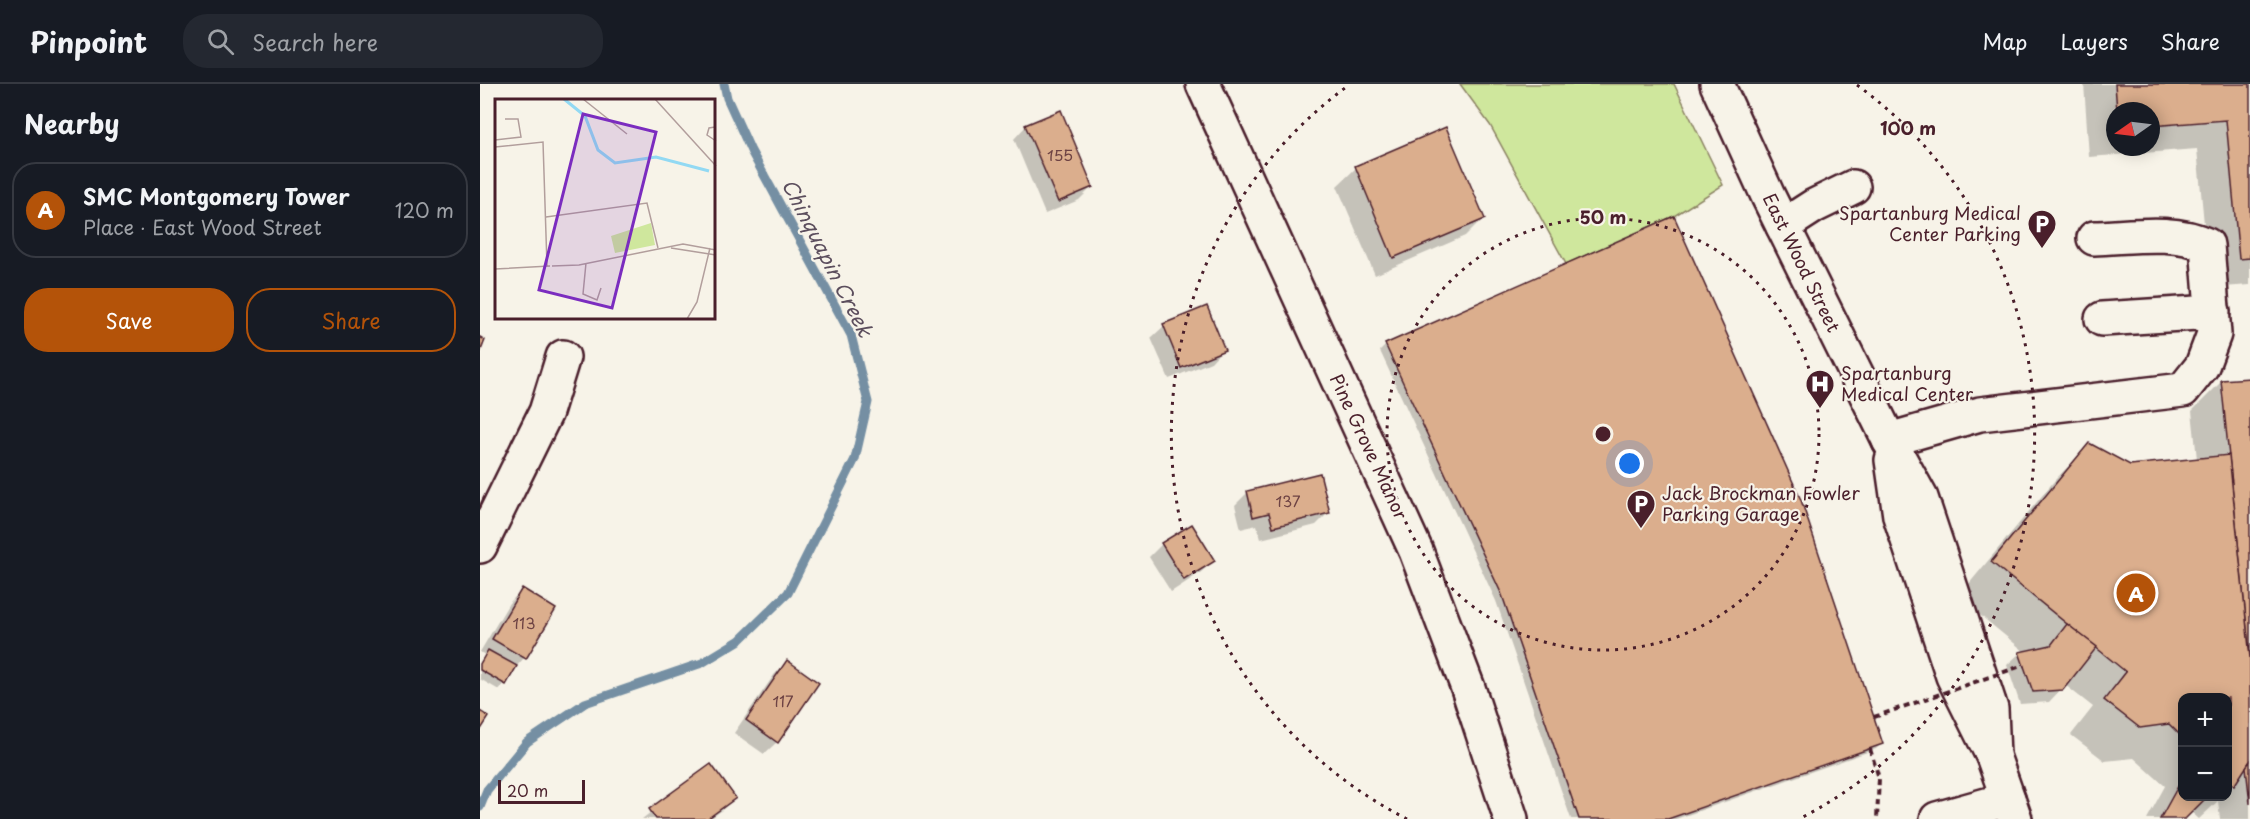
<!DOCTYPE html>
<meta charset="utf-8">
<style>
body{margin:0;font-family:"Playpen Sans",sans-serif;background:#242831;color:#f1f3f6}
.controls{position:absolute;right:18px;bottom:18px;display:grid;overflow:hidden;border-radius:12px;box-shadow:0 3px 15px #0003}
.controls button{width:54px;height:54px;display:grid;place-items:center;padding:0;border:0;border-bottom:2px solid #363941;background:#171b24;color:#f1f3f6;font:30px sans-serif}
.compass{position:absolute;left:1626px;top:18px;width:54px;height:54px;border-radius:50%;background:#171b24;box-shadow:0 3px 15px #0003;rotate:256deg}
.scale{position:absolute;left:18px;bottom:15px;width:87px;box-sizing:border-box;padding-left:6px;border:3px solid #4a1f2b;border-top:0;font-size:16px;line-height:21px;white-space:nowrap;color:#4a1f2b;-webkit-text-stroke:4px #f7f3e8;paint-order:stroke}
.you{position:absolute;left:1150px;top:380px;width:21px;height:21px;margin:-15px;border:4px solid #fff;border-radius:50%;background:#1a73e8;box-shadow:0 0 0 9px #1a73e833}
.badge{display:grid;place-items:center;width:39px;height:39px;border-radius:50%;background:#b45309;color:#fff;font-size:20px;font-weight:700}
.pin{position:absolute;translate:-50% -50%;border:3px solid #fff;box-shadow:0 2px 6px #0006}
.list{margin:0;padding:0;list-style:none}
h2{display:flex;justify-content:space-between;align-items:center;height:78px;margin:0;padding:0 24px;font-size:26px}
h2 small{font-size:20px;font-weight:400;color:#9ea1a6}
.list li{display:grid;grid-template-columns:39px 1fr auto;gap:18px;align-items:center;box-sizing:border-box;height:96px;margin:0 12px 12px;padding:0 12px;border:2px solid #363941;border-radius:24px}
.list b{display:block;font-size:22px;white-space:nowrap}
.list p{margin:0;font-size:20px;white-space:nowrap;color:#9ea1a6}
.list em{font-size:20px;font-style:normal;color:#9ea1a6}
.actions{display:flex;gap:12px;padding:18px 24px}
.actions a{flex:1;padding:14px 0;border:2px solid #b45309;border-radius:24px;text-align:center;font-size:21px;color:#b45309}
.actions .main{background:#b45309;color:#fff}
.icon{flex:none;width:33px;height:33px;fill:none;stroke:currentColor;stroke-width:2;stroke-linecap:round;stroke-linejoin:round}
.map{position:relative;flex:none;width:1770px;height:735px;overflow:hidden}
header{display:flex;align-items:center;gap:36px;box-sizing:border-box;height:84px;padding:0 30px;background:#171b24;border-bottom:2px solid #363941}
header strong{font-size:28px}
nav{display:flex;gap:33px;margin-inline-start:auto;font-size:21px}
.search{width:420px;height:54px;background:#242831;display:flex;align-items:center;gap:15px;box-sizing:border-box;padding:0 21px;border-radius:24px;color:#9ea1a6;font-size:22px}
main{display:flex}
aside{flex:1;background:#171b24}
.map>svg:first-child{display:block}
</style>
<header>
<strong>Pinpoint</strong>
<div class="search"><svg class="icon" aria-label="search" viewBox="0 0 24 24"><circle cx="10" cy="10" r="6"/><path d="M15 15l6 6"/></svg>Search here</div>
<nav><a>Map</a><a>Layers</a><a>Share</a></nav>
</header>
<main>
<aside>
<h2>Nearby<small></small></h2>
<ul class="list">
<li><span class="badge">A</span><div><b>SMC Montgomery Tower</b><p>Place · East Wood Street</p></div><em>120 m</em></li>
</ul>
<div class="actions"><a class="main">Save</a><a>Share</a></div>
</aside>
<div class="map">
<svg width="1770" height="735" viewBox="0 0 1770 735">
<rect width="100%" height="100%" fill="#f7f3e8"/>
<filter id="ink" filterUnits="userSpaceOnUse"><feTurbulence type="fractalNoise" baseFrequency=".0167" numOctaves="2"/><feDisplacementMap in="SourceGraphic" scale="12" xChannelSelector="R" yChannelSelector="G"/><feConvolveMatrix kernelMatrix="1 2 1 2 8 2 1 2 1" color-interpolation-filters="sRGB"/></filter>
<g filter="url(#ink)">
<path fill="#cfe79d" stroke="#8c8364" stroke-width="1.5" d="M980 0H1194L1243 101 1194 132 1086 180 1010 41Z"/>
<g fill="#0003" fill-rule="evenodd">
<path d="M1604 0H1770V201L1730 204 1717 65 1609 73ZM1635 27H1671V63H1635Z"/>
<path d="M546 42 612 103 599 116 565 130 534 55Z"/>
<path d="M965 45 1003 134 985 152 895 191 857 102 876 84Z"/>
<path d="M684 242 743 265 731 278 689 295 671 254Z"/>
<path d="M906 261 1402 659 1396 665 1196 735H1091L1016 517 900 267Z"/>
<path d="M1770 295V735H1740L1738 717 1719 735 1711 728 1704 735H1667L1685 702 1654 674 1625 677 1591 651 1613 623 1585 601 1569 618 1540 620 1527 581 1540 569 1545 568 1478 513 1575 396 1609 361 1650 382 1717 375 1712 327 1742 297ZM1702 614H1748V712H1702Z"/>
<path d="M767 409 848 429 836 441 781 455 777 441 761 445 755 421Z"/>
<path d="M711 442 733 477 720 489 691 508 669 473 682 460Z"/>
<path d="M42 506 74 525 44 574 34 585 19 606 0 595V578L5 571 0 568 29 519Z"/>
<path d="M307 578 297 658 284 670 254 649 294 591Z"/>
<path d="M231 682 254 714 242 726 230 735H162Z"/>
</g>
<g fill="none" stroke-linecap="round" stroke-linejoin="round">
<path stroke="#758fa3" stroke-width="9" d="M0 723 7 706 47 658 105 619 222 579 260 556 308 509 375 375 388 318 371 251 271 67 247 14 244 0"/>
</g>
<g fill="#dbae8d" stroke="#4a1f2b" stroke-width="1.5">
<path d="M1635 0H1770V174L1759 175 1746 36 1671 42V27H1637Z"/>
<path d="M581 26 613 103 578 118 545 41Z"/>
<path d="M966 43 1005 135 913 174 875 82Z"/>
<path d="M1194 132 1321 416 1403 660 1188 735H1099L1022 511 905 260Z"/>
<path d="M727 222 745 266 701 284 683 240Z"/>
<path d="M0 253 5 256 0 269Z"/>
<path d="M1770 294V574L1741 296Z"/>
<path d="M1609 359 1650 381 1749 371 1770 574V677L1754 702 1748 696V614H1702V653L1689 640 1660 644 1624 616 1646 588 1511 478Z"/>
<path d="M840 389 850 429 793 443 789 429 773 433 767 407Z"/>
<path d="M712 440 735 477 704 496 681 459Z"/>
<path d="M42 504 76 525 46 575 12 555Z"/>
<path d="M1587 540 1617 563 1583 606 1553 608 1539 568 1571 561Z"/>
<path d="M8 566 37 582 26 601 0 586V580Z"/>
<path d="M307 576 339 599 298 659 266 636Z"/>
<path d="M0 627 9 633 0 647Z"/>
<path d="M1770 677V720L1766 683Z"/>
<path d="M231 680 256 714 227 735H176L169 725Z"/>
<path d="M1702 695V712H1728L1705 735H1680Z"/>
</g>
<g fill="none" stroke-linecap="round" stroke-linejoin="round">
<g stroke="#4a1f2b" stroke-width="38">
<g id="minor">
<path d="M723 0 936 467 988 604 1031 735"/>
<path d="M1237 0 1288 112 1409 356 1441 414 1511 625 1513 672"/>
<path d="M1303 142 1334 122 1373 103"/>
<path d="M1622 235 1733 228"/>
<path d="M1409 356 1500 330 1703 306 1722 282 1734 250 1727 161C1693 145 1651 153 1614 154"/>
<path d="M1412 376 1420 432 1473 592 1513 672 1535 735"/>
<path d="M0 462 66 328 83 273"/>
<path d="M1457 735 1528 715"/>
</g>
</g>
<path stroke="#4a1f2b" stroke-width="4" stroke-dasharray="6 4.5" stroke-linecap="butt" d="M1390 665 1399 694 1397 735"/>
<use href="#minor" stroke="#f7f3e8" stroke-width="33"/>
<path stroke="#4a1f2b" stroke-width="4" stroke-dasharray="6 4.5" stroke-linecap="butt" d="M1394 633 1544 581"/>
</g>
</g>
<g fill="none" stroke="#4a1f2b" stroke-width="3" stroke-dasharray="3 6">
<circle cx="1123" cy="350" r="216"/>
<path d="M927 735A432 432 0 0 1 869 1M1377 1A432 432 0 0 1 1319 735"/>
</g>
<defs>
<g id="parking-pin" transform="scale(1.5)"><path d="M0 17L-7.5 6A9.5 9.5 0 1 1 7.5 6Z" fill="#4a1f2b" stroke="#f7f3e8"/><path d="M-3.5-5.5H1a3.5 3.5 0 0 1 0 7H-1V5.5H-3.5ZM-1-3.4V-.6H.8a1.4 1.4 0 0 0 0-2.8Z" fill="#fff"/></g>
<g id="hospital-pin" transform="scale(1.5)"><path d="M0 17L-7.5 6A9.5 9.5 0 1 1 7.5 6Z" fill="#4a1f2b" stroke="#f7f3e8"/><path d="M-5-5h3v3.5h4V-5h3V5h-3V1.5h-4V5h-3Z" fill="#fff"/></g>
</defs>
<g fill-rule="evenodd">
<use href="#parking-pin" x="1562" y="140"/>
<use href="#hospital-pin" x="1340" y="300"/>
<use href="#parking-pin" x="1161" y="420"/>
</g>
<g text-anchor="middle" stroke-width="4.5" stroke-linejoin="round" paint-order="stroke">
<g font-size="15" fill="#6e4344">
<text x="580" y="77">155</text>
<text x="808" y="423">137</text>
<text x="44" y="545">113</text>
<text x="303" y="623">117</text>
</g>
<g font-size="18" fill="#4a1f2b" stroke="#f7f3e8" text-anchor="start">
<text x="1541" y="136" text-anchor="end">Spartanburg Medical<tspan x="1541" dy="21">Center Parking</tspan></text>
<text x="1361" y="296">Spartanburg<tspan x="1361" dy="21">Medical Center</tspan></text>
<text x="1182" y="416">Jack Brockman Fowler<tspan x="1182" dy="21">Parking Garage</tspan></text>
</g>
<g font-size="18" fill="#4a1f2b" stroke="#f7f3e8">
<text transform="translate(1321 179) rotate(64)" y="6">East Wood Street</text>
<text transform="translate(888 363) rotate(65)" y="6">Pine Grove Manor</text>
</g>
<g font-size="20" font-style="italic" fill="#5c4e5d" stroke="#f7f3e8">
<text transform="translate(347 174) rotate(63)" y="7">Chinquapin Creek</text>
</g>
</g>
<g transform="translate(15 15)">
<rect width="220" height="220" fill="#f7f3e8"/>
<path d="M156 124 160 146 120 154 116 137Z" fill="#cfe79d"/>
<path fill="none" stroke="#92d9f3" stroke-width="3" d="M69 0 90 17 103 51 120 64 161 58 214 72"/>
<path fill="none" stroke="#b29e9c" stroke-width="1.5" d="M88 0 132 35M160 0 221 67M220 28 214 29 212 36 221 42M0 41 26 38 23 20H10M0 48 48 43 52 167M51 118 152 104 163 149M176 149 221 156M0 159V215M91 164 88 195 102 201 106 189M57 167 84 166 188 145 221 151M0 170 55 167M192 220 202 203 215 149"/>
<path fill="#7b2cbf" fill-opacity="0.15" stroke="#7b2cbf" stroke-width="3" d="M88 15 161 33 117 209 44 191Z"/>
<rect width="220" height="220" fill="none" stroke="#4a1f2b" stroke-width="3"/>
</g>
<circle cx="1123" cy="350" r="9" fill="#4a1f2b" stroke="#f7f3e8" stroke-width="3"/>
<g font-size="18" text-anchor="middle" font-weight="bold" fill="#4a1f2b" stroke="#f7f3e8" stroke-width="4.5" stroke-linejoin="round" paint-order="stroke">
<text x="1428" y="51">100 m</text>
<text x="1123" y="140">50 m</text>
</g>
</svg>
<div class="controls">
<button>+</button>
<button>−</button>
</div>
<svg class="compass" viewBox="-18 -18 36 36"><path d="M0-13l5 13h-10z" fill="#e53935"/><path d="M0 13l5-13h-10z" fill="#9ea1a6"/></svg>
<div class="scale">20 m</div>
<div class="you"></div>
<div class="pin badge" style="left:1656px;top:509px">A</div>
</div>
</main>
